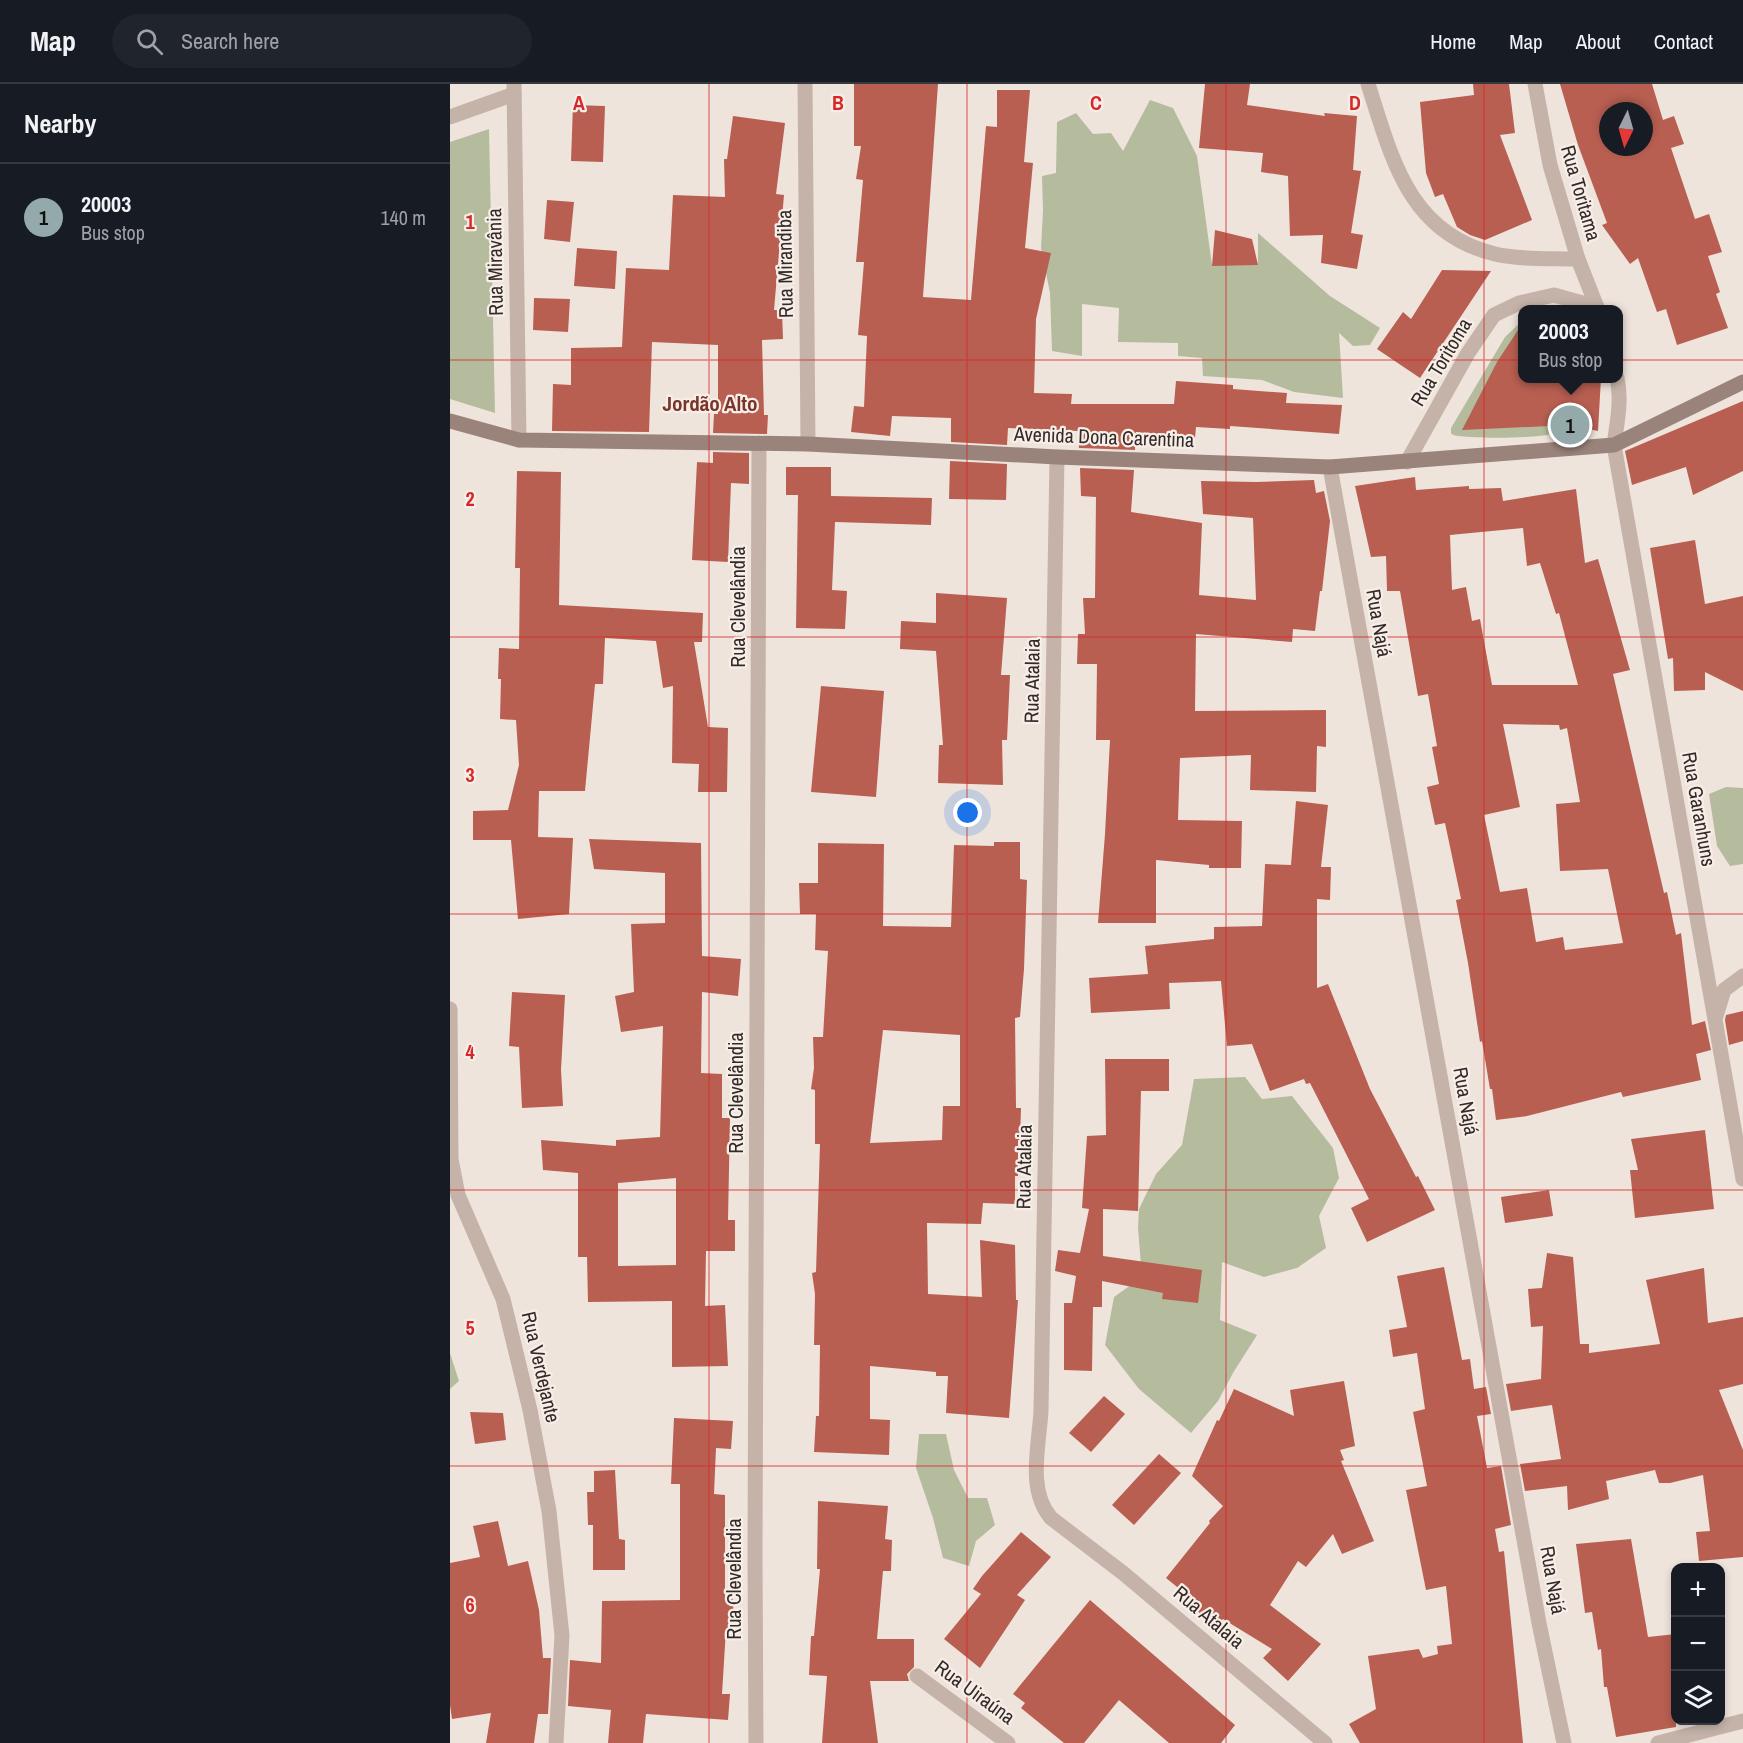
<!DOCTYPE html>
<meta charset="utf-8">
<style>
body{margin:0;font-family:"Archivo Narrow",sans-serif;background:#20242c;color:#f1f3f6}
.controls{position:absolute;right:18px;bottom:18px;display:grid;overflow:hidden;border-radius:12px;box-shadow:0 3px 9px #0003}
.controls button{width:54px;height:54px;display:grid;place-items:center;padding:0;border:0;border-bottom:2px solid #363941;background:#171b24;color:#f1f3f6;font:30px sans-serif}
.compass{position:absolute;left:1149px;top:18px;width:54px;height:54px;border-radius:50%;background:#171b24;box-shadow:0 3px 9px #0003;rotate:185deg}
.you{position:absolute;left:518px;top:729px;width:21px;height:21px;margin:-15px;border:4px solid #fff;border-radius:50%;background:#1a73e8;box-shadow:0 0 0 9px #1a73e833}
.badge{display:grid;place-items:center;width:39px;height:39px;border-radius:50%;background:#94aaaa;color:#111;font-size:20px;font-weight:700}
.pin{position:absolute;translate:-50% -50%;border:3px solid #fff;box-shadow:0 2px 6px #0006}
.popup{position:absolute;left:1068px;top:221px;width:105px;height:78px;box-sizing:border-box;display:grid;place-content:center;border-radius:12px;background:#171b24;filter:drop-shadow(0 2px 4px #0005);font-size:20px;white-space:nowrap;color:#9ea1a6}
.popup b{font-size:22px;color:#f1f3f6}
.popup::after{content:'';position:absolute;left:50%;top:100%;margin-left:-12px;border:12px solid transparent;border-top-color:#171b24}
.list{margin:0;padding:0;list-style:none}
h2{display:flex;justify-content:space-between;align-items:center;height:78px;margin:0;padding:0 24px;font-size:26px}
h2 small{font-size:20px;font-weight:400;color:#9ea1a6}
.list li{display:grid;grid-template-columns:39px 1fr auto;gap:18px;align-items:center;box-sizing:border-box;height:108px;padding:0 24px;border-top:2px solid #363941}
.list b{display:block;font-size:22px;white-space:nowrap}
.list p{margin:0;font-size:20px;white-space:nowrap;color:#9ea1a6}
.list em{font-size:20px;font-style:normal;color:#9ea1a6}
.icon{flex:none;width:33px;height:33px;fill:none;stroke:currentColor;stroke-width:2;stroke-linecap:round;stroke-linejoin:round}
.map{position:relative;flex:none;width:1293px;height:1659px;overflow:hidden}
header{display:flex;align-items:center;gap:36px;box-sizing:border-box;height:84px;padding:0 30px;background:#171b24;border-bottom:2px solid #363941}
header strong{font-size:28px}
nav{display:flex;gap:33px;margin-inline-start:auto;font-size:21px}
.search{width:420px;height:54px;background:#20242c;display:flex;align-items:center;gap:15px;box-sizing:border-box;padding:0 21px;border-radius:33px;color:#9ea1a6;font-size:22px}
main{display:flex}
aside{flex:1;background:#171b24}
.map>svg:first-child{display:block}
</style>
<header>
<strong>Map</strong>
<div class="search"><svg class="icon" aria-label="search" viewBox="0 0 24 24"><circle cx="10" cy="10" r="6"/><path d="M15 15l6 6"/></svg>Search here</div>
<nav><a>Home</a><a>Map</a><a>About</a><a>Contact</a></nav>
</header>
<main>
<aside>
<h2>Nearby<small></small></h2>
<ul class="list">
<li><span class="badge">1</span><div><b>20003</b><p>Bus stop</p></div><em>140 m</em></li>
</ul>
</aside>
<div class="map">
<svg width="1293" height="1659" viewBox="0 0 1293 1659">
<rect width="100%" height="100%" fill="#efe4dc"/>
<g fill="#b5bc9e">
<path d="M700 16 723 24 747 72 762 181H808V149L880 212 930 244 920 261 903 262 889 249 893 314 844 308 812 296 753 292 752 274 728 272V259L668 258 669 224 632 220V272L602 267 600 209 591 164 593 126 592 92 606 89 607 38 626 29 643 50 661 49 673 67Z"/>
<path d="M39 45 45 329 0 315V58Z"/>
<path d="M1072 237V294L1127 336C1121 342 1115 346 1107 349 1087 355 1023 355 1003 351L1001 349V344L1055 253Z"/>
<path d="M1276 703 1293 704V780L1280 782 1267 762 1259 710Z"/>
<path d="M795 993 812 1015 842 1012 883 1064 889 1094 869 1132 876 1164 847 1184 814 1193 772 1178 770 1236 807 1251 783 1289 768 1317 741 1349 689 1305 655 1261 664 1213 692 1193 688 1144 689 1125 706 1090 732 1061 744 995Z"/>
<path d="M0 1269 9 1297 0 1305Z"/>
<path d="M469 1350H496L504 1386 518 1414H537L545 1441 526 1457 519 1482 493 1474 483 1434 466 1384Z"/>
</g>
<g fill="#b85f51" fill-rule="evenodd">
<path d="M404 0H488L473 213 521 216 536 42 547 43V6H580L574 78 583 79 575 164 601 169 586 235 584 309 622 310 621 320H724L726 297 783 301V305L837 309 836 319 892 321 889 350 780 342V345L746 343 745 354 686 348 685 366 629 364 628 347 558 344 557 361 501 358V334L442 332 440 352 401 348 404 322 414 323 417 252 408 251 414 178H406L413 96 406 95 411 62H404Z"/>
<path d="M755 0H800L797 21 875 32 874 29 907 32 903 86 911 87 901 149 913 151 907 185 871 179 873 151 840 152 838 92 811 88 813 69 749 64Z"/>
<path d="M1023 0H1059L1065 49 1050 51 1082 136 1035 156 1020 151 1007 143 993 110 985 113 976 89 970 18 1024 11Z"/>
<path d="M1110 0H1202L1213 36 1224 32 1234 60 1221 64 1245 135 1259 130 1272 168 1258 172 1270 208 1266 210 1278 244 1227 261 1216 225 1207 228 1188 174 1180 180 1152 141 1157 139 1128 61ZM1158 27H1194V63H1158Z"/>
<path d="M123 21 155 22 153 78 121 77Z"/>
<path d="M283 32 335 39 326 110 334 111 324 226H332L333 255 312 256 314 331H318L317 350 263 349 264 330H268V261L202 258 199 348 102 347 103 300 121 301V264L172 263 176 184 219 186 223 111 275 113 274 75H277Z"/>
<path d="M97 116 124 118 120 158 94 155Z"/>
<path d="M765 146 802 155 808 181 762 182Z"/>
<path d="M127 164 167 167 165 205 124 202Z"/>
<path d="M992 186 1041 187 970 294 927 265 953 228 961 235Z"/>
<path d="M84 214 120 215 118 248 83 246Z"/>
<path d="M1072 240V294H1151L1148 347 1120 341 1012 346 1047 278Z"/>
<path d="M1293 317V387L1243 411 1236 383 1182 401 1175 367Z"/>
<path d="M263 368 299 369V400L281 399 278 478 242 476 247 378 263 379Z"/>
<path d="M500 377 557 380 556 416 499 415Z"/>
<path d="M336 383H381V412L482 414 481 441 385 438 382 506 397 507 395 545 346 544 348 411H336Z"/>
<path d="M630 384 684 386 681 428 752 439 749 511 806 516 803 434 753 430 751 397 806 398 864 396 866 409 874 407 880 437 872 507H870L865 547 843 545 842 558 746 550 745 627 876 626V663L867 662 866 708 800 706 801 671 730 674 728 736 792 737 791 784H759V781L706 776V839H648L655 750 660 656H646L647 580H627L628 550H635L633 514H645L646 413 631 412Z"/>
<path d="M67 387 111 388 109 521 253 529 252 558H244L258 643 278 644 277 708H248L249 680 222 679 223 602 213 604 206 557 155 554 153 600H145L135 707H89L88 753 123 754 119 830 68 835 61 756H23V727L58 726 69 681 66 636 50 635 51 595H48L49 564 69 565 70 484H65Z"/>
<path d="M965 393 966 406 1019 402V405L1051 404 1053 417 1126 405 1135 479 1148 475 1180 586 1163 590 1214 809 1217 808 1226 851 1231 849 1242 941 1255 937 1261 966 1246 970 1251 996 1173 1013 1171 1008 1077 1032 1046 1036 1042 1005H1040L1032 957 1030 958 1018 879 1006 816 1011 815 995 739 985 741 977 703 989 700 982 663 987 662 978 610 968 612 950 507H937L936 472 921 473 905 402ZM1073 444 1077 482 1090 479 1106 530 1109 529 1128 601H1042L1030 535 1022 537 1016 503 1002 506 1000 451ZM1053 640 1109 641 1110 646 1117 644 1130 718 1106 720 1110 787 1158 785 1173 859 1115 866 1113 853 1086 858 1077 804 1050 808 1034 731 1070 723Z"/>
<path d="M1245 456 1255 520 1293 512V607L1255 588V606L1224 607 1223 574 1218 575 1200 464Z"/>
<path d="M486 509 557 514 551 591H560L557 656H552L553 701 488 699 489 661H493L486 567 450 565 451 537 486 539Z"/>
<path d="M371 602 434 607 426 713 361 708Z"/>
<path d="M846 717 878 721 871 783H881L880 816 867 815V904L878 900 920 1005 966 1093 968 1092 985 1126 917 1158 901 1124 919 1115 860 999 856 1000 854 995 820 1007 802 960 777 962 771 897 719 899 720 925 641 929 639 894 698 890 695 862 764 855V843L812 842 815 780 841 781Z"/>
<path d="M139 755 251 759 252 872 291 875 288 912 252 908 251 989 272 990V1034H280L278 1136H285V1167H256L255 1222 275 1221 278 1282 222 1283V1217L138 1218 137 1173H128V1089L93 1086 91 1056 166 1062V1056L210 1053 213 942 171 948 165 912 184 908 181 840 215 839V789L144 785ZM226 1094V1181L168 1182V1099Z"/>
<path d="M544 758H570V795L577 796 574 885 570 933 565 934 566 1024H571L570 1056H568V1092H565V1120L533 1119 531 1140 477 1139 478 1210 532 1213 530 1156 565 1161 566 1216H568L559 1334 496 1329 498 1292H486V1288L420 1282V1335L440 1336 439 1371 364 1368 366 1332H369L370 1261H364L365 1210 362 1189 366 1188 370 1060H365V1006L361 1005 364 984 363 953H373L378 867 365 866 366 830H350L349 799H368V759L434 760 433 842 501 843 504 761 544 762ZM433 946 510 951V1022H493L492 1056 420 1059Z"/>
<path d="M62 908 115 911 111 986 113 1022 72 1024 69 963 59 962Z"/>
<path d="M1293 927V957L1279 961 1275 936 1276 931Z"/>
<path d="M655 975H719V1007H691L688 1127 653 1125V1172L752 1186 748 1219 712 1215 713 1209 652 1197V1223H643L642 1287 614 1286V1219H622L626 1192 605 1187 608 1166 630 1169 639 1125 632 1124 637 1052 656 1051Z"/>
<path d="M1255 1046 1264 1125 1185 1134 1180 1086H1188L1181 1055Z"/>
<path d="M1099 1106 1103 1132 1055 1139 1051 1113Z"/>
<path d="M1097 1169 1123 1173 1130 1260H1139V1269L1210 1260 1196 1196 1254 1184 1258 1239 1293 1233V1300L1269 1306 1293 1366V1473L1249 1477 1246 1448 1260 1447 1253 1391 1220 1399H1209L1205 1386 1156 1397 1159 1415 1118 1426 1117 1402 1075 1407 1070 1380 1111 1375 1102 1321 1061 1327 1056 1300 1091 1295 1093 1242 1081 1243 1078 1205 1092 1204Z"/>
<path d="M994 1183 1012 1276 1020 1275 1024 1305 1036 1303 1041 1330 1027 1332 1037 1384 1051 1382 1061 1441 1045 1445 1049 1468 1054 1467 1073 1659H910L899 1640 926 1625 918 1572 969 1565 973 1574 988 1570 987 1562 1002 1560 996 1502 976 1506 956 1406 977 1402 963 1328 975 1325 967 1269 943 1273 939 1246 957 1243 947 1192Z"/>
<path d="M894 1297 905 1362 890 1366 894 1376 891 1377 924 1457 892 1470 883 1450 856 1483 848 1477 820 1521 871 1560 838 1597 813 1574 822 1565 773 1535 766 1544 743 1523 747 1519 716 1494 760 1439 759 1437 773 1422 742 1392 767 1336 769 1337 784 1305 844 1332 840 1306Z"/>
<path d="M654 1312 675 1330 641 1368 619 1349Z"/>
<path d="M20 1328 53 1329 56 1356 25 1360Z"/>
<path d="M224 1334 283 1337 281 1365 266 1364 264 1410 275 1411V1515H283L284 1544 276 1545 272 1610H280L278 1636 196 1630 193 1659H158L161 1626 118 1622 120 1576 151 1579 152 1517 230 1516V1400H221Z"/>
<path d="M709 1370 731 1389 684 1441 662 1421Z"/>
<path d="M165 1386 169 1455 175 1456V1486H143V1441H138L137 1408H144V1387Z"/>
<path d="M368 1417 438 1422 435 1455 442 1456 441 1487H433L427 1555H464V1583L457 1590 459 1597H420L428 1659H372L377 1592 359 1591 361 1552H364L370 1485H367Z"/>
<path d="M48 1437 58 1482 78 1477 89 1526 93 1574H101L98 1630H88L84 1659H36L41 1629 2 1635 0 1621V1479L30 1473 23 1442Z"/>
<path d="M571 1448 601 1473 567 1511 575 1516 530 1584 494 1555 531 1510 523 1505 532 1492Z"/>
<path d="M1181 1455 1198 1553 1226 1550V1643L1166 1653 1157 1603H1154L1151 1565 1148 1566 1142 1528 1135 1529 1126 1460Z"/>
<path d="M640 1516 785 1641 771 1659H719L669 1616 634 1659H614L571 1624 575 1619 563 1610Z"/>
</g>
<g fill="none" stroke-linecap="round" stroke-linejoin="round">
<g stroke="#c5b3a9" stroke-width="15">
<path d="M64 0 69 356"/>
<path d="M355 0 358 360"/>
<path d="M918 0C942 74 958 149 1045 170 1071 176 1101 174 1128 175"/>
<path d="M1085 0 1100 81 1128 175 1148 226"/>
<path d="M0 33 64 10"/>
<path d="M1167 294C1172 316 1167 339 1164 361L1293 1095"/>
<path d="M607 373 591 1327C589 1362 577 1406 601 1434L673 1489 875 1659"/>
<path d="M957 378 1018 269 1044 231 1069 219 1104 211 1147 223"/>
<path d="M880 383 1089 1539 1114 1659"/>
<path d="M0 925 1 1075 8 1111 53 1215 80 1326 99 1427 112 1552 106 1659"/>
<path d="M1266 932 1274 906 1293 892"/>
<path d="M467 1592 558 1659"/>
<path d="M306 1659 305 1471 309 359"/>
<path d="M1208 1659 1293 1637"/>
</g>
<path stroke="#99837b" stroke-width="15" d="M0 337 69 356 358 360 607 373 880 383 1164 361 1293 298"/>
</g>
<path fill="none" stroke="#d62828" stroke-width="1.5" stroke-opacity="0.55" d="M259 0V1659M517 0V1659M776 0V1659M1034 0V1659M0 276H1293M0 553H1293M0 830H1293M0 1106H1293M0 1382H1293"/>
<g text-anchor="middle" stroke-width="4.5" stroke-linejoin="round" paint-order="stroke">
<g font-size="20" fill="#332a28" stroke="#f7eee8">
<text transform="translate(1131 109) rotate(74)" y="7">Rua Toritama</text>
<text transform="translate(45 178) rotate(-91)" y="7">Rua Miravânia</text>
<text transform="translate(335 180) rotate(-91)" y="7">Rua Mirandiba</text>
<text transform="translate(991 278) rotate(-59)" y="7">Rua Toritoma</text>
<text transform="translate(654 353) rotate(2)" y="7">Avenida Dona Carentina</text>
<text transform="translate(288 523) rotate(-90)" y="7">Rua Clevelândia</text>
<text transform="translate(929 539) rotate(80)" y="7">Rua Najá</text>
<text transform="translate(582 597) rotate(-89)" y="7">Rua Atalaia</text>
<text transform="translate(1249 725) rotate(80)" y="7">Rua Garanhuns</text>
<text transform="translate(286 1009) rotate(-90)" y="7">Rua Clevelândia</text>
<text transform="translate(1016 1017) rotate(80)" y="7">Rua Najá</text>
<text transform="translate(574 1083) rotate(-89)" y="7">Rua Atalaia</text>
<text transform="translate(91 1283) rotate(77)" y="7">Rua Verdejante</text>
<text transform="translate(284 1495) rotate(-90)" y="7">Rua Clevelândia</text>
<text transform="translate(1103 1496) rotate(80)" y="7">Rua Najá</text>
<text transform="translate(759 1533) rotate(40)" y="7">Rua Atalaia</text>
<text transform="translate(525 1608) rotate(36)" y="7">Rua Uiraúna</text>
</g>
<g font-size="21" font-weight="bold" fill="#79352a" stroke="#f7eee8">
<text x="260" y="327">Jordão Alto</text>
</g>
</g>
<g font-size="20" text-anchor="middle" font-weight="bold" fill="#d62828" stroke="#f7eee8" stroke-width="4.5" stroke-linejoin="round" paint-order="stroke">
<text x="129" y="26">A</text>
<text x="388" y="26">B</text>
<text x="646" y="26">C</text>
<text x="905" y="26">D</text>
<text x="20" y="145">1</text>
<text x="20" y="422">2</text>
<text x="20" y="698">3</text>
<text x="20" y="975">4</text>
<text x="20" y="1251">5</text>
<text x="20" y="1528">6</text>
</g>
</svg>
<div class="controls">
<button>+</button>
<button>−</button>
<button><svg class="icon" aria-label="layers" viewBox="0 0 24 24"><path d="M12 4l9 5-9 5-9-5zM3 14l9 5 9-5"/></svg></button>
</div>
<svg class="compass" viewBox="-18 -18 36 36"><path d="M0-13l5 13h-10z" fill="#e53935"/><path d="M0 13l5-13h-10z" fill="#9ea1a6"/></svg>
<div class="you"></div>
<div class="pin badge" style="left:1120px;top:341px">1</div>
<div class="popup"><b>20003</b>Bus stop</div>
</div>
</main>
